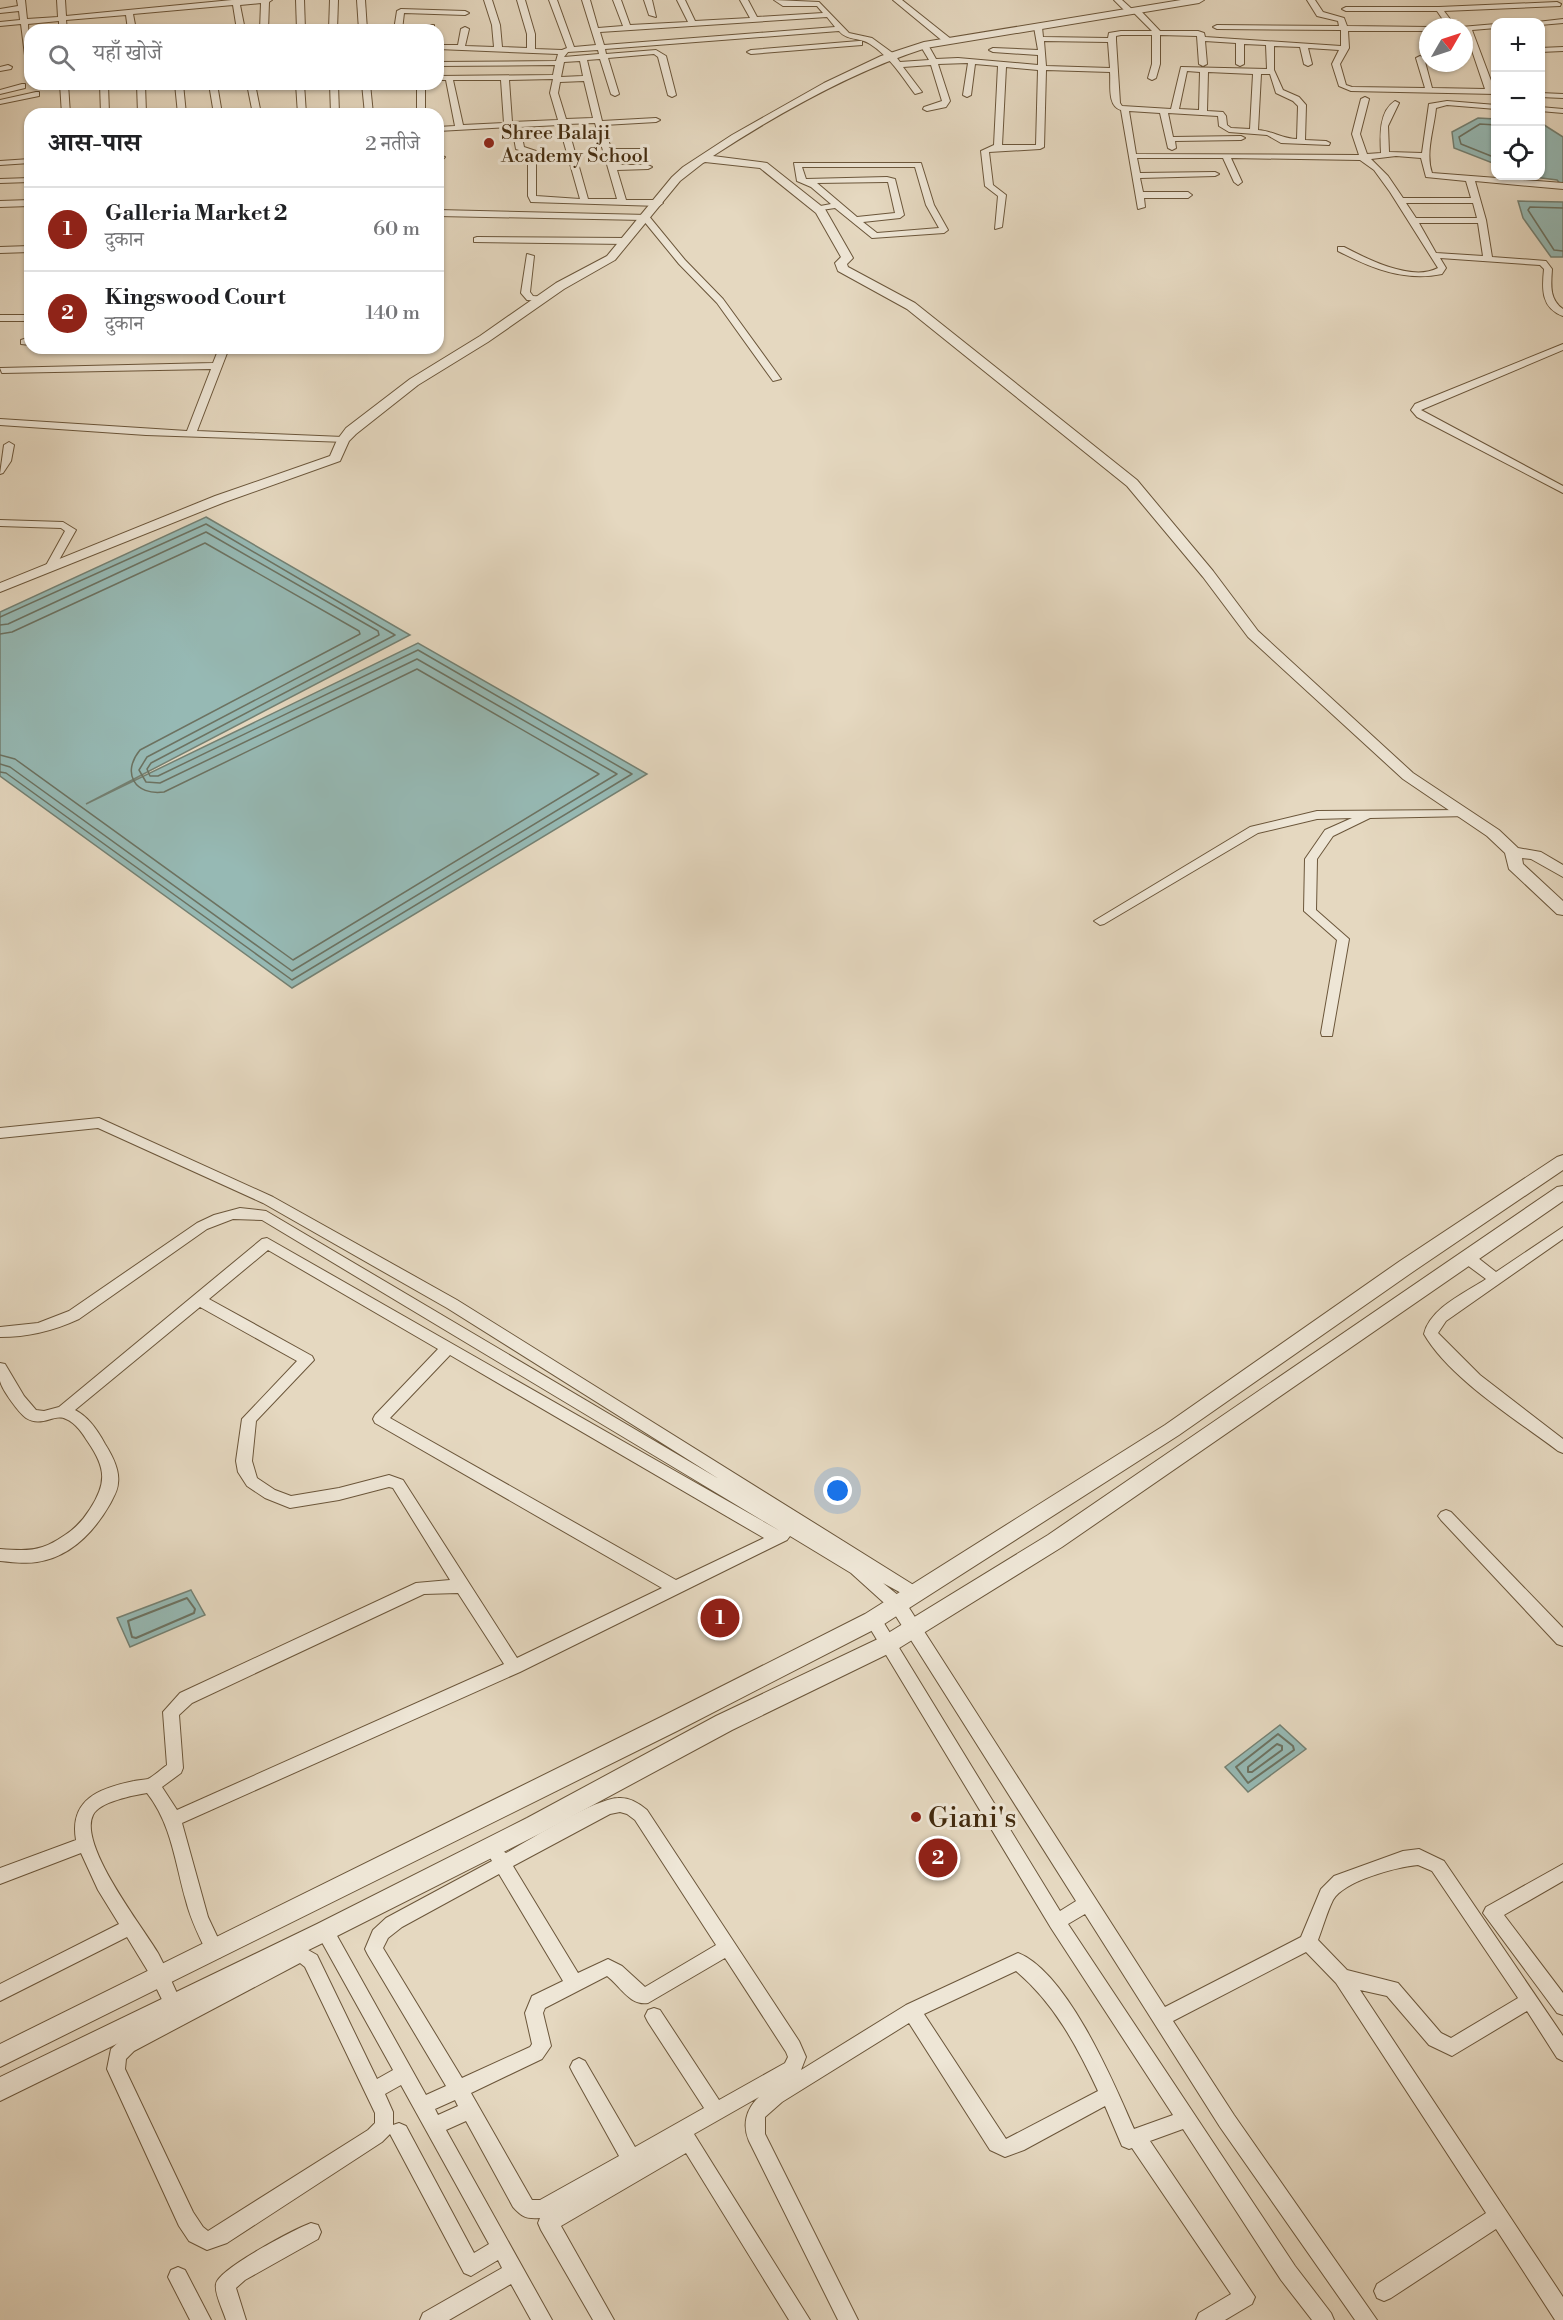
<!DOCTYPE html>
<html lang="hi">
<meta charset="utf-8">
<style>
body{margin:0;font-family:"Libre Bodoni","Noto Serif Devanagari",serif;background:#f2f2f2;color:#202124}
.controls{position:absolute;right:18px;top:18px;display:grid;overflow:hidden;border-radius:12px;box-shadow:0 2px 4px #0004}
.controls button{width:54px;height:54px;display:grid;place-items:center;padding:0;border:0;border-bottom:2px solid #e0e0e0;background:#fff;color:#202124;font:30px sans-serif}
.compass{position:absolute;left:1419px;top:18px;width:54px;height:54px;border-radius:50%;background:#fff;box-shadow:0 2px 4px #0004;rotate:51deg}
.you{position:absolute;left:838px;top:1491px;width:21px;height:21px;margin:-15px;border:4px solid #fff;border-radius:50%;background:#1a73e8;box-shadow:0 0 0 9px #1a73e833}
.badge{display:grid;place-items:center;width:39px;height:39px;border-radius:50%;background:#8f2418;color:#fff;font-size:20px;font-weight:700}
.pin{position:absolute;translate:-50% -50%;border:3px solid #fff;box-shadow:0 2px 6px #0006}
.list{margin:0;padding:0;list-style:none}
h2{display:flex;justify-content:space-between;align-items:center;height:78px;margin:0;padding:0 24px;font-size:26px}
h2 small{font-size:20px;font-weight:400;color:#757577}
.list li{display:grid;grid-template-columns:39px 1fr auto;gap:18px;align-items:center;box-sizing:border-box;height:84px;padding:0 24px;border-top:2px solid #e0e0e0}
.list b{display:block;font-size:22px;white-space:nowrap}
.list p{margin:0;font-size:20px;white-space:nowrap;color:#757577}
.list em{font-size:20px;font-style:normal;color:#757577}
.icon{flex:none;width:33px;height:33px;fill:none;stroke:currentColor;stroke-width:2;stroke-linecap:round;stroke-linejoin:round}
.map{position:relative;flex:none;width:1563px;height:2320px;overflow:hidden}
.search{position:absolute;background:#fff;box-shadow:0 2px 4px #0004;left:24px;top:24px;width:420px;height:66px;display:flex;align-items:center;gap:15px;box-sizing:border-box;padding:0 21px;border-radius:18px;color:#757577;font-size:22px}
.panel{position:absolute;background:#fff;box-shadow:0 2px 4px #0004;left:24px;top:108px;width:420px;height:246px;border-radius:18px}
.map>svg:first-child{display:block}
</style>
<div class="map">
<svg width="1563" height="2320" viewBox="0 0 1563 2320">
<rect width="100%" height="100%" fill="#e5d8c0"/>
<filter id="stains"><feTurbulence type="fractalNoise" baseFrequency=".00333" numOctaves="4"/><feColorMatrix values="0 0 0 0 .2 0 0 0 0 .09 0 0 0 0 .02 0 0 0 .5 -.17"/></filter>
<radialGradient id="worn" r=".72"><stop offset=".6" stop-color="#630" stop-opacity="0"/><stop offset="1" stop-color="#630" stop-opacity=".3"/></radialGradient>
<g fill="#96b9b4" stroke="#748072" stroke-width="1.5">
<path d="M1478 118 1495 119V164L1454 148 1452 132Z"/>
<path d="M1541 123 1563 137V187L1557 180 1526 176H1540Z"/>
<path d="M1518 201 1563 202V257H1551L1523 218Z"/>
<path d="M206 517 410 635 86 804 418 643 647 774 292 988 0 776V612Z"/>
<path d="M191 1590 205 1615 130 1647 117 1618Z"/>
<path d="M1280 1725 1306 1749 1248 1792 1225 1767Z"/>
</g>
<g fill="none" stroke-linecap="round" stroke-linejoin="round">
<g stroke="#6c7261" stroke-width="1.5">
<path d="M1496 125 1480 124 1459 137 1461 144 1496 158"/>
<path d="M1563 208 1530 207 1528 210 1554 250 1563 251"/>
<path d="M0 617 206 524 395 635 151 763 147 769 150 776H158L418 650 632 774 292 980 6 773 0 772"/>
<path d="M0 625 8 624 206 532 378 631 379 635 147 757 139 770 146 782 160 783 417 659 617 774 292 971 10 767 0 764"/>
<path d="M0 634 12 632 205 543 359 631 360 634 140 750C121 773 135 796 164 792L417 669 599 774 293 960 15 759 0 755"/>
</g>
<g stroke="#6c7261" stroke-width="2">
<path d="M187 1598 195 1609 194 1613 136 1638 132 1637 128 1621Z"/>
<path d="M1278 1734 1293 1746 1294 1750 1248 1783 1236 1767Z"/>
<path d="M1277 1744 1282 1746V1750L1252 1772H1248V1767Z"/>
</g>
<g stroke="#6b563a" stroke-width="2">
<g id="minor">
<path d="M17 0H25L27 19 58 17 57 0H65L66 16 232 0H272L269 2 268 30H260L261 3 240 5 245 30H237L233 5 133 14 136 30H128L126 15 66 20 67 30H59V21L28 24 30 65 26 63 21 24 0 26V22L20 20 19 11 0 13V9L18 6Z"/>
<path d="M296 0H304L305 30H297Z"/>
<path d="M330 0H338L337 30H329Z"/>
<path d="M357 0H365L367 30H359Z"/>
<path d="M484 0H492L500 25 502 47 527 48V34L517 0H525L535 34V49L562 50 567 48 549 0H557L574 47 596 45 582 0H590L598 28 623 26 613 0H621L630 25 688 22 677 0H685L695 21 750 18 740 0H748L757 17 823 13 817 6H783L774 0 819 2 849 33 872 38 894 54 900 62 929 60 920 45 924 43H927L936 59 958 58 1038 65V55L993 52 989 50 993 48 1038 50 1034 27 1038 25 1042 27 1043 37 1108 38 1109 33 1121 31H1152L1134 13 1128 14 1114 0H1122L1133 10 1139 9 1160 31H1198L1204 33 1205 37 1341 46V30L1217 29 1213 27 1217 25 1339 26 1338 21 1317 16 1307 0H1315L1323 12 1344 18 1347 26 1429 27 1428 31H1348L1349 48 1340 64 1346 85 1352 87 1425 88 1416 58 1420 56 1424 58 1432 88 1485 89 1464 27H1461L1496 24V28L1472 30 1496 94 1351 91 1339 86 1332 64 1339 50 1308 48 1312 64 1308 66 1304 64 1300 47 1274 46V70L1283 90 1299 97 1306 105 1305 140 1326 141 1330 143 1329 145 1281 143 1267 135 1229 132 1219 126 1218 116 1168 113 1173 137 1241 136 1245 138 1241 140 1175 141 1176 148 1172 150 1168 148 1160 113 1129 111 1136 154 1359 155 1352 134 1361 99 1365 97 1369 99 1360 134 1367 154 1381 153C1380 136 1379 111 1395 101L1399 103 1388 126 1389 152 1422 153 1429 104 1447 101 1496 105V109L1447 105 1436 108C1434 129 1425 153 1432 173L1563 183V189L1475 181 1486 220 1492 257 1546 261 1552 269C1551 285 1549 299 1563 309V316C1541 308 1542 289 1544 269L1540 265 1440 258 1446 268 1442 274C1404 282 1371 268 1338 251V247H1344C1367 259 1412 282 1438 268L1390 192 1374 170 1360 160 1231 158 1242 182 1238 185 1234 182 1223 158H1137L1140 173 1215 172 1219 174 1215 176 1140 178 1143 192H1188L1192 195 1188 198H1144L1145 207 1138 209 1121 110C1107 106 1111 85 1110 72L1046 70 1044 147 1040 149 989 152 993 185 1006 195 1002 227 995 229 998 196 985 186 981 151 994 145 998 66 975 64 971 95 967 97 963 95 968 63 938 64 950 101 946 107 927 111 923 109 924 107 942 101 931 65 903 67 922 92 915 94C901 75 890 57 870 44 860 37 847 41 839 31L605 49 606 54 656 50 666 56 676 95 672 97 668 95 658 57 654 54 608 58 619 94 615 96 611 94 600 59 587 60 602 121 656 118 660 120 656 122 604 125 611 149H644L648 151 644 153 612 154 615 165H648L652 167 648 169 617 170 626 200H659L663 203 659 206 531 202 528 196V153L516 149 512 127 438 131V127L455 126 446 80H438V76L553 75 555 65 438 66V62L556 61 558 54 438 49V45H458L461 29 465 27 469 29 465 46 494 47 492 25ZM827 17 835 27 604 45 600 32ZM1121 35H1152V64L1148 78 1152 80 1156 78 1160 64V35L1197 36 1199 64 1203 66 1207 64 1205 41 1236 43V64L1240 66 1244 64V44L1266 45 1267 69 1181 67 1171 109 1122 106 1120 103 1116 40V36ZM1044 41 1108 42 1110 68 1046 66ZM598 50 599 54 564 57 568 52ZM580 61 583 76 561 77 564 62ZM1006 67 1038 70 1036 145H1002ZM1187 71 1200 72 1199 110 1179 109ZM1208 72 1253 74 1250 129 1231 128 1227 125 1226 116 1223 112 1207 111ZM1261 74H1270L1276 93 1293 101 1298 106 1297 139C1282 139 1273 131 1258 130ZM553 79 550 93 558 120 512 122 509 80ZM453 80H501L504 123 463 125ZM584 81 593 118 566 119 558 93 560 82ZM595 123 617 199H588L567 124ZM559 125 580 199 536 196V151L524 147 520 127ZM1396 156 1421 158 1426 177 1466 181 1471 198H1403L1388 176 1371 159ZM1406 203H1473L1477 218H1416ZM1419 223H1478L1483 256 1436 253Z"/>
<path d="M644 0H652L656 17 649 15Z"/>
<path d="M893 0H902L951 39V43H945Z"/>
<path d="M1557 2 1561 4 1560 6 1444 11 1456 27H1448L1437 11H1346L1342 9 1346 7H1439Z"/>
<path d="M401 9 465 11 469 13 465 15 404 13 402 30H394L397 11Z"/>
<path d="M1563 19V23L1540 25V22H1537Z"/>
<path d="M208 25 209 27 205 29 167 30 171 28Z"/>
<path d="M428 25H434V30H426Z"/>
<path d="M859 41H862V45L751 54 747 52 751 50Z"/>
<path d="M1563 47V51L1540 52V48Z"/>
<path d="M8 65 12 67 11 69 0 71V67Z"/>
<path d="M22 84H25V88L0 94V90Z"/>
<path d="M60 84H68L70 114H62Z"/>
<path d="M100 84H108L109 114H101Z"/>
<path d="M137 84H145L146 114H138Z"/>
<path d="M175 84H183L186 114H178Z"/>
<path d="M209 84H217L222 114H214Z"/>
<path d="M247 84H255L261 114H253Z"/>
<path d="M296 84H304L306 114H298Z"/>
<path d="M330 84H338L339 114H331Z"/>
<path d="M362 84H370L373 114H365Z"/>
<rect x="417" y="84" width="8" height="30"/>
<path d="M36 92H39V96L0 104V100Z"/>
<path d="M1540 93 1563 94V98L1540 97Z"/>
<path d="M1540 107 1563 109V113L1540 111Z"/>
<path d="M438 155 445 157 438 164Z"/>
<path d="M30 159V163L0 165V161Z"/>
<path d="M794 163H921L934 205 948 230 944 233 872 238 835 208 815 211V207L831 204 811 187 797 181ZM802 167H915L926 205 939 228 877 233 863 222 900 218 904 215 895 179 887 177 806 179ZM886 182H888L895 213 857 217 817 183Z"/>
<path d="M30 178V182L0 183V179Z"/>
<path d="M30 200V206L0 207V201Z"/>
<path d="M438 210 648 215 685 260 723 299 781 379 773 381 717 303 679 264 643 220 438 216Z"/>
<path d="M477 237 626 238 630 241 626 244 474 242V238Z"/>
<path d="M30 246V252L0 253V247Z"/>
<path d="M527 254 534 256 530 292 533 296 545 297V301L527 300 521 293Z"/>
<rect x="0" y="315" width="30" height="6"/>
<path d="M24 339H30V345L21 344V340Z"/>
<path d="M1563 344V350L1421 410 1563 486V493L1417 417 1411 410 1415 404Z"/>
<path d="M219 348H229L197 431 343 437 346 438V442L146 435 0 425V419L187 431 211 369 2 373 0 368 213 363Z"/>
<path d="M9 442 14 445 11 461 3 473 0 474 4 445Z"/>
<path d="M0 520 63 522 76 530 54 569 49 572 44 569 65 531 61 528 0 526Z"/>
<path d="M1465 810 1471 814 1469 816 1370 818 1333 836 1317 859 1316 910 1349 939 1332 1036H1322L1321 1033 1337 940 1304 911 1305 859 1325 830 1352 818 1317 819 1258 833 1104 924 1100 925 1094 921 1250 827 1317 811Z"/>
<path d="M99 1118 273 1197 457 1300 920 1589 922 1594 920 1599 914 1600 883 1583 904 1600 1165 2007 1301 1937 1321 1889 1334 1876 1403 1851 1419 1849 1444 1861 1563 2036V2061L1557 2058 1527 2011 1452 2056 1429 2045 1387 1996 1360 1990 1563 2297V2320H1555L1496 2229 1391 2298 1384 2301 1377 2298 1374 2291 1377 2284 1486 2213 1336 1983 1306 1952 1173 2021 1234 2115 1377 2320H1355L1220 2127 1085 1914 1068 1924 1295 2266 1331 2313 1334 2320H1312L1281 2280 1183 2129 1150 2141 1255 2297 1252 2304 1225 2320H1196L1199 2313 1231 2294 1132 2148 1129 2149 1122 2146 1105 2106 1024 2150 1005 2157 990 2150 909 2023 782 2102 765 2117V2134L858 2320H838L749 2141C742 2125 746 2109 759 2097L694 2134 810 2320H789L686 2153 561 2226 614 2320H593L541 2230 538 2223 540 2218C526 2219 522 2217 513 2207L466 2121 446 2130 552 2320H531L511 2284 449 2320H420L423 2313 502 2268 498 2260 471 2276 464 2273 390 2134 382 2142 227 2243 207 2250 189 2241 179 2226 107 2069 111 2049 122 2039 169 2014 149 1973 127 1937 0 2001V1984L119 1924 98 1890 81 1853 0 1884V1868L76 1840C69 1799 100 1788 134 1781 138 1780 144 1780 148 1779 154 1776 161 1769 167 1765L163 1712 180 1693 416 1583 450 1580 393 1488 389 1487 339 1500 290 1508 265 1498 247 1486 238 1472 236 1461 242 1419 297 1361 200 1307 75 1410C89 1417 98 1431 105 1444 112 1455 120 1470 118 1483 118 1490 113 1498 110 1504 94 1532 70 1557 37 1562 25 1564 12 1562 0 1561V1549C28 1551 41 1552 65 1535 76 1528 83 1520 90 1509 107 1483 106 1468 88 1442 83 1434 76 1423 66 1419 54 1413 42 1428 26 1418 19 1413 2 1390 0 1381 0 1376 0 1368 0 1363L5 1364 24 1396 36 1410 44 1411 59 1407 262 1239 267 1238 780 1531 262 1220 233 1219 207 1229 79 1319C53 1331 28 1337 0 1337V1327L38 1323 69 1311 197 1223 214 1215 240 1208 266 1211 719 1479 447 1308 263 1203 98 1128 0 1138V1128ZM268 1250 438 1349 375 1415 373 1419 375 1423 662 1588 517 1658 403 1480 389 1475 339 1488 291 1496 275 1490 257 1478 252 1461 256 1421 314 1360 312 1356 209 1299ZM450 1355 764 1538 676 1580 390 1418ZM790 1536 851 1573 892 1610 1076 1901 1060 1911 879 1615 873 1613 867 1615 865 1620 1051 1928 1173 2115 1134 2129C1114 2083 1067 1972 1018 1953L906 2005 801 2070 806 2057 799 2041 647 1810C639 1803 629 1797 618 1798 594 1799 530 1840 506 1853L498 1848 492 1851 489 1856 492 1861 386 1918 373 1930 365 1949 368 1955 446 2086 426 2095 331 1925 325 1923 319 1925 316 1931 319 1937 393 2070 377 2079 317 1955 301 1946 183 2007C175 1989 167 1970 158 1953 142 1926 78 1845 93 1815 99 1802 134 1795 147 1793 172 1825 175 1863 186 1901 191 1921 200 1938 209 1957L215 1959 221 1957 224 1951 208 1917 182 1823 520 1672 787 1540ZM458 1593 504 1664 177 1810 162 1787 181 1773 183 1768 179 1715 192 1703 424 1594ZM620 1812 627 1814 635 1820 716 1945 645 1987 622 1966 608 1959 578 1973 513 1866 610 1814ZM1418 1865 1432 1871 1518 1998 1451 2038 1441 2033 1398 1983 1347 1970 1318 1940C1323 1927 1327 1912 1333 1900 1344 1881 1396 1867 1418 1865ZM499 1874 563 1981 532 1996 525 2013 532 2044 530 2047 462 2078 383 1948 388 1938 402 1927ZM725 1958 786 2052 788 2057 785 2063 719 2100 660 2010 654 2008 648 2010 645 2016 648 2022 704 2108 635 2147 585 2061 579 2058 573 2061 570 2067 573 2073 619 2156 540 2200H532L471 2093 542 2059 551 2046 543 2013 545 2008 607 1976C621 1987 630 2006 648 2003ZM300 1963 305 1967 375 2113V2123L368 2130 208 2231 203 2227 193 2212 125 2069 126 2059 134 2051ZM1016 1971C1054 2003 1077 2046 1098 2091L1006 2139 924 2014ZM401 2085 489 2244 474 2253 406 2126 399 2123 393 2125V2112L385 2094ZM455 2100 458 2106 438 2115 435 2109Z"/>
<path d="M1563 1227V1239L1446 1321 1438 1333 1480 1375 1563 1439V1453L1558 1451C1517 1420 1449 1378 1424 1334 1430 1308 1465 1293 1486 1279L1463 1262 1461 1258 1463 1254H1473L1496 1272Z"/>
<path d="M1446 1510 1451 1512 1563 1628V1646L1557 1644 1441 1520 1438 1516 1441 1512Z"/>
<path d="M1563 1864V1881L1504 1915 1563 1993V2015L1557 2013 1483 1913 1486 1907Z"/>
<path d="M311 2223 318 2225 321 2232 318 2239 245 2280 236 2288 246 2320H226C223 2310 214 2293 216 2284 218 2269 295 2229 311 2223Z"/>
<path d="M178 2267 185 2270 211 2320H190L168 2277 171 2270Z"/>
</g>
</g>
<g stroke="#6b563a" stroke-width="2">
<g id="tertiary">
<path d="M1181 0H1204L1199 3 926 48C851 72 779 113 713 156L767 163 825 209 853 258 847 264 848 267 915 303 1137 480 1213 571 1258 631 1413 773 1499 830 1518 848 1541 852 1563 865V877L1531 859 1522 858 1523 864 1563 901V915L1557 914 1509 869 1505 853 1487 836 1403 779 1248 637 1203 577 1127 486 907 309 838 271 835 263 841 257 816 213 760 168 705 162 703 163 680 181 615 260 564 289 488 342 418 385 356 434 349 441 340 461 225 502 0 592V583L215 496 330 456 337 440 346 428 410 379 480 336 556 283 607 256 672 177 683 167 732 135 824 83 881 56 924 42Z"/>
<path d="M1563 1155V1170L1414 1271 1179 1435 881 1626 677 1731 0 2067V2044L661 1717 865 1614 1165 1425 1400 1261 1557 1157Z"/>
<path d="M1563 1186V1201L1062 1547 896 1650 732 1730 543 1832 333 1938 0 2101V2077L317 1924 527 1818 716 1716 880 1638 1048 1535 1557 1187Z"/>
</g>
</g>
<use href="#minor" fill="#eee6d6" fill-rule="evenodd"/>
<use href="#tertiary" fill="#eee6d6" fill-rule="evenodd"/>
</g>
<g fill="#8f2418" stroke="#eee6d6" stroke-width="2">
<circle cx="489" cy="143" r="6"/>
<circle cx="916" cy="1817" r="6"/>
</g>
<g text-anchor="middle" stroke-width="6" stroke-linejoin="round" paint-order="stroke">
<g font-size="20" fill="#422a0e" stroke="#eee6d6" text-anchor="start">
<text x="501" y="139">Shree Balaji<tspan x="501" dy="23">Academy School</tspan></text>
</g>
<g font-size="28" fill="#422a0e" stroke="#eee6d6" text-anchor="start">
<text x="928" y="1827">Giani's</text>
</g>
</g>
<rect width="100%" height="100%" filter="url(#stains)"/>
<rect width="100%" height="100%" fill="url(#worn)"/>
</svg>
<div class="controls">
<button>+</button>
<button>−</button>
<button><svg class="icon" aria-label="locate" viewBox="0 0 24 24"><circle cx="12" cy="12" r="6"/><path d="M12 2v4M12 18v4M2 12h4M18 12h4"/></svg></button>
</div>
<svg class="compass" viewBox="-18 -18 36 36"><path d="M0-13l5 13h-10z" fill="#e53935"/><path d="M0 13l5-13h-10z" fill="#757577"/></svg>
<div class="you"></div>
<div class="pin badge" style="left:720px;top:1618px">1</div>
<div class="pin badge" style="left:938px;top:1858px">2</div>
<div class="search"><svg class="icon" aria-label="search" viewBox="0 0 24 24"><circle cx="10" cy="10" r="6"/><path d="M15 15l6 6"/></svg>यहाँ खोजें</div>
<section class="panel">
<h2>आस-पास<small>2 नतीजे</small></h2>
<ul class="list">
<li><span class="badge">1</span><div><b>Galleria Market 2</b><p>दुकान</p></div><em>60 m</em></li>
<li><span class="badge">2</span><div><b>Kingswood Court</b><p>दुकान</p></div><em>140 m</em></li>
</ul>
</section>
</div>
